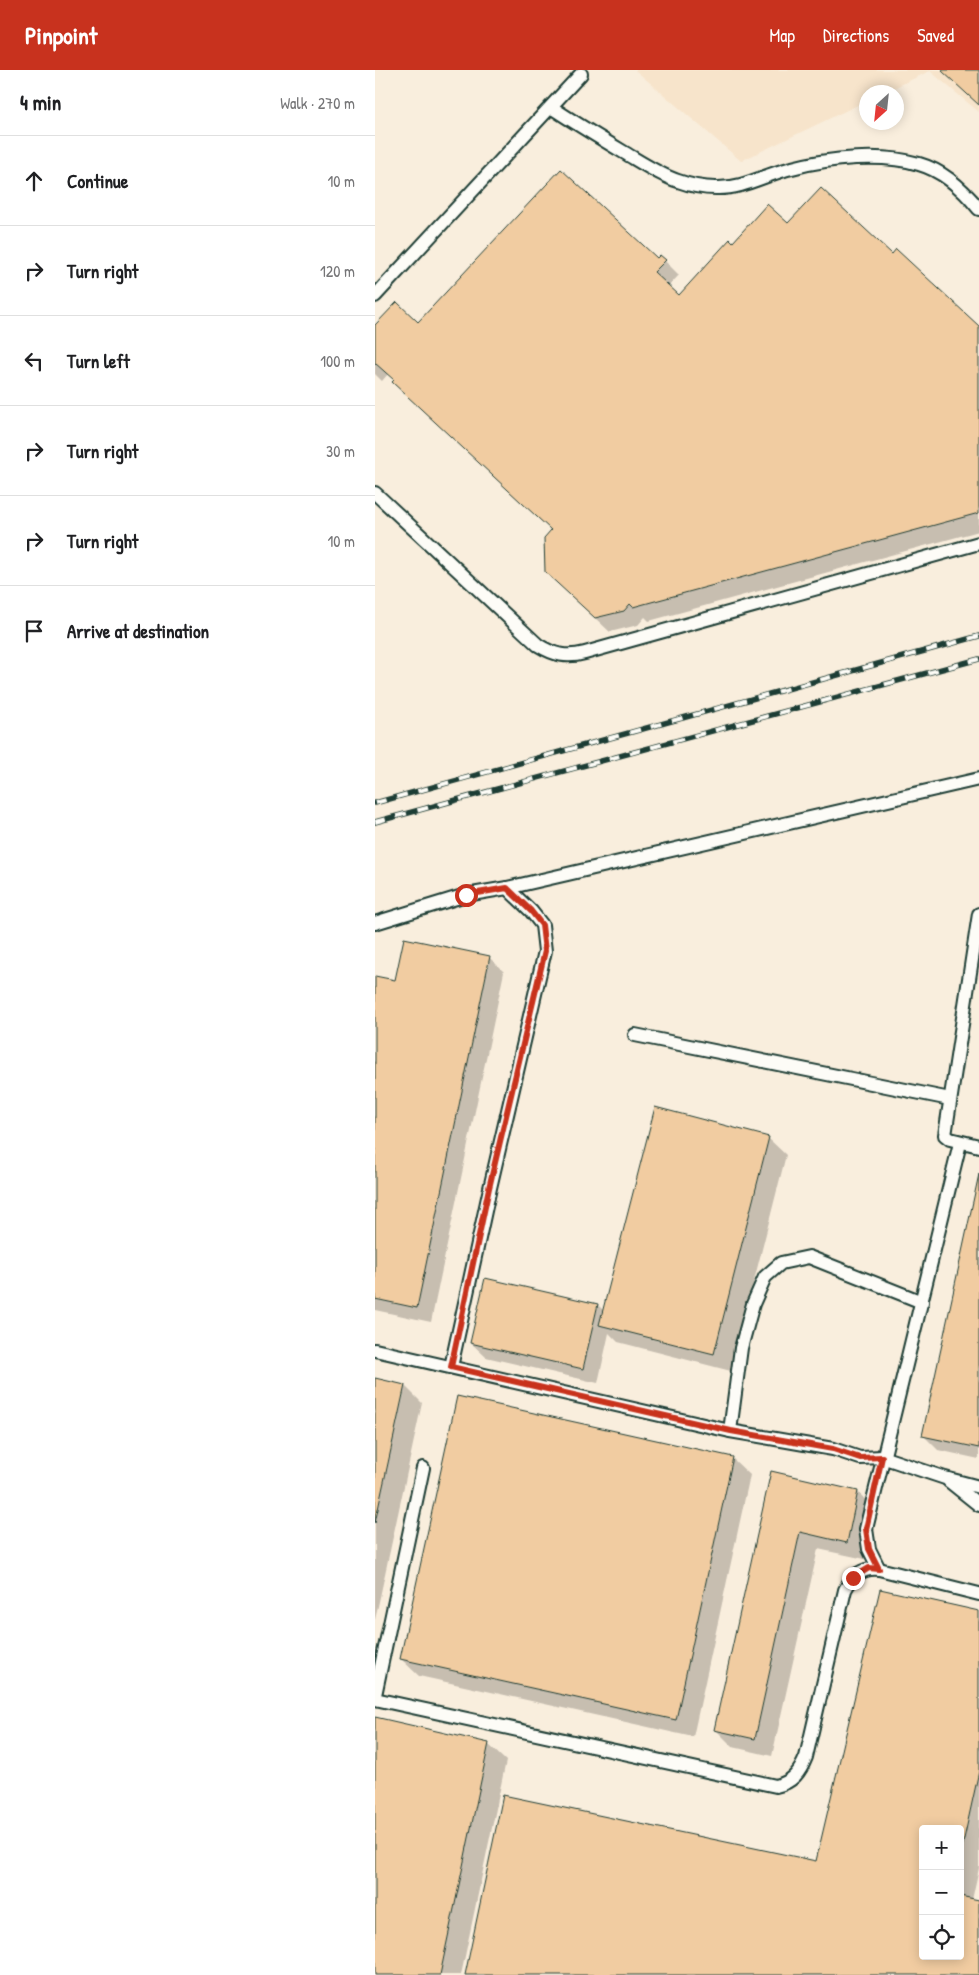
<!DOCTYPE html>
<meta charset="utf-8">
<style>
body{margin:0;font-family:"Patrick Hand",sans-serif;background:#f2f2f2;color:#202124}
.controls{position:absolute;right:15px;bottom:15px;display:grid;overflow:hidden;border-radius:5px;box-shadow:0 2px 12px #0003}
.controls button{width:45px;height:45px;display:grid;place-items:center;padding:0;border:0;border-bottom:1px solid #e0e0e0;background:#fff;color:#202124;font:25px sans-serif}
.compass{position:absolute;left:484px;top:15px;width:45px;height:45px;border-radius:50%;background:#fff;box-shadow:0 2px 12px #0003;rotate:207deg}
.stop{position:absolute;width:15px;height:15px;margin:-11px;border:4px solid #c8321e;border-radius:50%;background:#fff}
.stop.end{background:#c8321e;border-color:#fff;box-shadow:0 1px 5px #0008}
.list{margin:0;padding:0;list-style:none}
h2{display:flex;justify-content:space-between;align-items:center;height:65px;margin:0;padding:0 20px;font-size:21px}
h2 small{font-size:16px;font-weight:400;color:#757577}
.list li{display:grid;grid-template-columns:32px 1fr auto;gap:15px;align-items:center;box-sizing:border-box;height:90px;padding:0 20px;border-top:1px solid #e0e0e0}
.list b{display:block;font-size:19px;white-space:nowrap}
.list em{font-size:16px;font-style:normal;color:#757577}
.icon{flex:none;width:28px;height:28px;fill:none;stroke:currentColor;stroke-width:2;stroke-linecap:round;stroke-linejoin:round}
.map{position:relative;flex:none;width:604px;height:1905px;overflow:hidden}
header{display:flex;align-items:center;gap:30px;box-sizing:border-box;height:70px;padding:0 25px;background:#c8321e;color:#fff}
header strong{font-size:24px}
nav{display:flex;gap:28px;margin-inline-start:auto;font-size:18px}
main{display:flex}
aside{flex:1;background:#fff}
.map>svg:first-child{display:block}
</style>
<header>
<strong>Pinpoint</strong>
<nav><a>Map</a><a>Directions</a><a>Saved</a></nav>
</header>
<main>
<aside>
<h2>4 min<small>Walk · 270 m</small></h2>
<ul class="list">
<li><svg class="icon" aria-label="ahead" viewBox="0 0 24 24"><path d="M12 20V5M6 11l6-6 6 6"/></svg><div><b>Continue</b></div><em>10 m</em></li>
<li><svg class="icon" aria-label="right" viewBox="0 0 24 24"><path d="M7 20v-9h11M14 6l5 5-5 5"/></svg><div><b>Turn right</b></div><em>120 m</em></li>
<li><svg class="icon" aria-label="left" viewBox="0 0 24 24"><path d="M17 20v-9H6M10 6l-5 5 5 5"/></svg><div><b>Turn left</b></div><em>100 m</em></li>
<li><svg class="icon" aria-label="right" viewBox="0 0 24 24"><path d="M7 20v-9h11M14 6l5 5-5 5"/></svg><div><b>Turn right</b></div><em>30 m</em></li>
<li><svg class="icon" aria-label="right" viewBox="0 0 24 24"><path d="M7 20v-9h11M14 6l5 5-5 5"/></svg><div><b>Turn right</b></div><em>10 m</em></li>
<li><svg class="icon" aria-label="arrive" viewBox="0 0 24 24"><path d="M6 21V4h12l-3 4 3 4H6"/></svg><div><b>Arrive at destination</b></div></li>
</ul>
</aside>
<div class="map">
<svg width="604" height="1905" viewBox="0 0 604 1905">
<rect width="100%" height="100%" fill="#f9eedd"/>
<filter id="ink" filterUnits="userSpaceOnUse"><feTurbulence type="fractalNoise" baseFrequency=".02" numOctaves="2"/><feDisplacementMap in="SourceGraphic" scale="10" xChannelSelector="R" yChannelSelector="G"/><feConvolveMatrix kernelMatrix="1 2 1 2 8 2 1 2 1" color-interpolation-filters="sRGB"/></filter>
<g filter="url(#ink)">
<path fill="#f7e4cb" d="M260 0H604V42L555 1 510 22H492L491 31 366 91Z"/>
<g fill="#0003" fill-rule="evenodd">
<path d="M413 155 517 186 521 181 604 258V461L274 551 270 547 263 555 235 562 186 516 177 461 13 304 7 311 0 304V257L43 254 282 190 290 191 304 205 293 217 304 227 358 173Z"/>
<path d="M114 887 129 902 56 1252 0 1240V907L21 912Z"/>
<path d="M393 1068 411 1085 356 1301 243 1272 234 1263 223 1313 111 1287 96 1273 223 1235 229 1241Z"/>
<path d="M604 1109V1389L563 1380 548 1365Z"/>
<path d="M0 1309 30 1316 47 1333 0 1550Z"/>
<path d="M357 1388 375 1405 318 1667 44 1606 26 1589Z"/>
<path d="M397 1403 483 1422 500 1440 490 1489 443 1479 397 1686 358 1677 341 1660Z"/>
<path d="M506 1520 604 1542V1798L597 1830 604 1832V1905H91L442 1792ZM548 1759H585V1886H548Z"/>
<path d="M0 1648 113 1674 131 1691 86 1905H0Z"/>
</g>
<g fill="#f1cca1" stroke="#1f3d34">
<path d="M604 0V35L567 1V0Z"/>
<path d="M186 99 282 188 285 185 291 190 279 202 304 225 355 169 358 172 392 134 413 153 446 118 517 184 521 179 604 256V443L258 537 255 534 249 541 220 548 170 502 169 468 176 460 17 312 19 310 0 293V255L22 232 43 252Z"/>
<path d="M29 868 115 886 42 1238 0 1229V906L20 910Z"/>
<path d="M280 1037 394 1067 339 1284 224 1255Z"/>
<path d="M604 1104V1378L547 1366Z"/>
<path d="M110 1208 223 1234 208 1299 95 1273Z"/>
<path d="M0 1308 30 1315 0 1453Z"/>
<path d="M82 1326 358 1387 301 1650 25 1589Z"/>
<path d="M396 1401 483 1421 472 1473 425 1462 380 1669 339 1660Z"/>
<path d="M505 1519 604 1541V1701L585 1787V1759H548V1886H585V1826L604 1830V1905H90L128 1725 441 1791Z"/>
<path d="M0 1647 114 1673 65 1905H0Z"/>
</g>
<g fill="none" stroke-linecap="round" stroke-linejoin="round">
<g stroke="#1f3d34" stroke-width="16">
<g id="lane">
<path d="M176 37C200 53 225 68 250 83 267 93 285 105 303 111 314 115 329 118 341 118 368 119 391 104 417 98 454 88 507 83 544 94 569 101 588 119 604 139"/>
<path d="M0 226 206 4"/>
<path d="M0 423 163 575C179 585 192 588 210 583L604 473"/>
<path d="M132 818 604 709"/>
<path d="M604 844 570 1065 575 1069 604 1076"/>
<path d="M0 853 91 825 132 818 156 841 167 855 170 881 115 1118 76 1297"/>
<path d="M260 965 575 1029"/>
<path d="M0 1280 355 1361 458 1379 485 1388 507 1387 570 1408 604 1417"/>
<path d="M355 1361 366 1278 378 1234 390 1207 406 1193 434 1187 547 1232"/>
<path d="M574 1411 604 1435"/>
<path d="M504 1499 494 1479 491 1459 585 1073"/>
<path d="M0 1625 48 1398"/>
<path d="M0 1629 401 1716C418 1712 425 1702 431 1687L470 1520C477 1506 488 1497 504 1499L604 1524"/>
</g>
</g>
<use href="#lane" stroke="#fdfcf7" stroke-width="12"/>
<g stroke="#1f3d34" stroke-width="5.5">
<g id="rail">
<path d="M0 733 604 566"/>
<path d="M0 752 604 589"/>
</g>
</g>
<use href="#rail" stroke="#fdfcf7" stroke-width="4" stroke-dasharray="11" stroke-linecap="butt"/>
</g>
</g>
<g fill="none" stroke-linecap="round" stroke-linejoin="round" filter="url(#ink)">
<path stroke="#c8321e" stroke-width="6" d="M91 825 132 818 156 841 167 855 170 881 114 1118 76 1297 356 1361 458 1379 485 1388 507 1387 491 1459 494 1479 504 1499 494 1498 478 1508"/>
</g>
</svg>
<div class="controls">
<button>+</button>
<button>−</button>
<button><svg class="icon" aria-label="locate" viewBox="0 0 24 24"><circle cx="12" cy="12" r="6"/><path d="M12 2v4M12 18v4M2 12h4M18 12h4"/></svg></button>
</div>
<svg class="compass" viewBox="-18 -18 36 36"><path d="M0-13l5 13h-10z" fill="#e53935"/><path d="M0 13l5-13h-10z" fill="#757577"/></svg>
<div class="stop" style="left:91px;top:825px"></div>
<div class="stop end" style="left:478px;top:1508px"></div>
</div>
</main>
